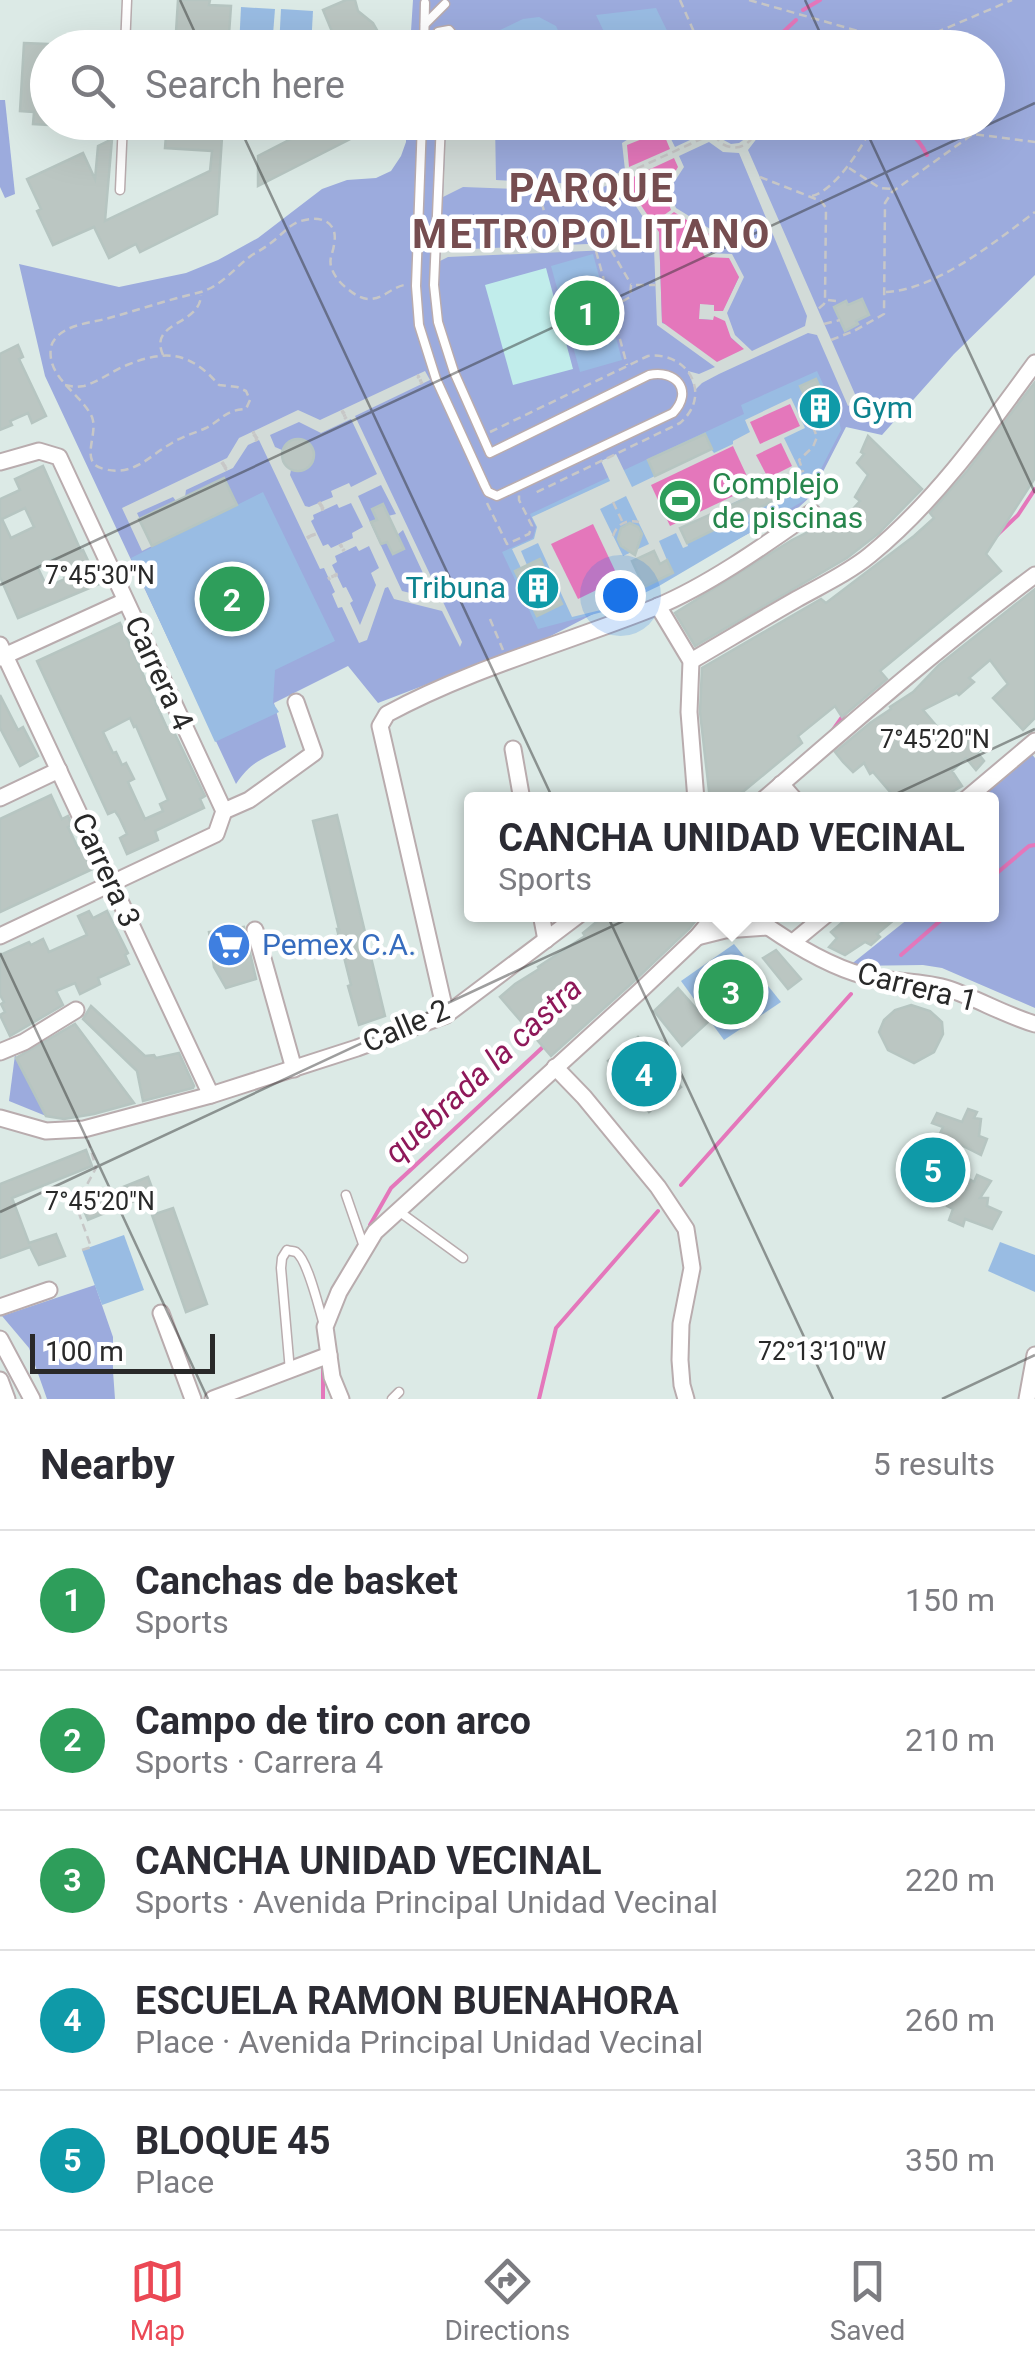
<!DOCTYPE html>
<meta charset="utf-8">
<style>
body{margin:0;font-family:Roboto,sans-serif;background:#f7f7f7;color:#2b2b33}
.scale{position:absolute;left:30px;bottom:25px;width:185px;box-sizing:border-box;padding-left:10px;border:5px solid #292929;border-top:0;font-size:28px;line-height:35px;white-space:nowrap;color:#292929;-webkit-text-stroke:8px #fff;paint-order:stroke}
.you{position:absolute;left:620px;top:595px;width:35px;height:35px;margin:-25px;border:8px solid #fff;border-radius:50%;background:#1a73e8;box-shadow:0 0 0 15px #1a73e833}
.badge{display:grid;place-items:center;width:65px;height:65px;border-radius:50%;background:#eb4855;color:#fff;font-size:32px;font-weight:700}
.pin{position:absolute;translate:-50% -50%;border:5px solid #fff;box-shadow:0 2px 10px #0006}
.popup{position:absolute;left:464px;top:792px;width:535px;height:130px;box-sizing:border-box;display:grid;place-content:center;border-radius:10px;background:#fff;filter:drop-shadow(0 2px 8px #0005);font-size:32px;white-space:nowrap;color:#7c7c81}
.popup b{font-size:38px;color:#2b2b33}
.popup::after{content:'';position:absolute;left:50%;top:100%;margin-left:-20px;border:20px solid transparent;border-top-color:#fff}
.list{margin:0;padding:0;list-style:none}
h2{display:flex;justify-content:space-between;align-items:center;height:130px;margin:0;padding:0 40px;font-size:42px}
h2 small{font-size:32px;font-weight:400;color:#7c7c81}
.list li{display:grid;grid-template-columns:65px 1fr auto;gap:30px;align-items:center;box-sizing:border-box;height:140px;padding:0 40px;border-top:2px solid #e1e1e2}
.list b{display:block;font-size:38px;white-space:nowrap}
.list p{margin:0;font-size:32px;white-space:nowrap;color:#7c7c81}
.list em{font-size:32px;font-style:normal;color:#7c7c81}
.icon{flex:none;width:55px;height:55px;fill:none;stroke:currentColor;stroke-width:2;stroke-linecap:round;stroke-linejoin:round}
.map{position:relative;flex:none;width:1035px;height:1399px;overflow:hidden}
.search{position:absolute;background:#fff;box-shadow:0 10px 40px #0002;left:30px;right:30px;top:30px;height:110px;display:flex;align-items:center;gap:25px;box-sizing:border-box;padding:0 35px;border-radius:55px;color:#7c7c81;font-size:38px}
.sheet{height:830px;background:#fff}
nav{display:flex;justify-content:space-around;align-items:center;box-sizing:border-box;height:140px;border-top:2px solid #e1e1e2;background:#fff;font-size:28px;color:#7c7c81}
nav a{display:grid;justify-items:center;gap:5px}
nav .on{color:#eb4855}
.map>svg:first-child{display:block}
</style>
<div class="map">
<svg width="1035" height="1399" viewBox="0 0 1035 1399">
<rect width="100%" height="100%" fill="#dceae6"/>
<g fill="#9cabdd">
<path d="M413 0H1035V275L954 354 882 435 846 427 810 497 798 508 543 640 378 703 348 666 274 703 286 747C263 759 251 761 236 784L45 376 19 264 119 287 186 273 218 260 258 238 322 189 347 180 376 178 391 171 401 156 406 142V123L988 122V48L410 47Z"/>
<path d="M0 100H5L15 194 5 198 0 187Z"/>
<path d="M1029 751 1035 758V1008L942 968 923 965 849 966 913 915 991 914V800L972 799Z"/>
<path d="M15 1055 46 1116 9 1101Z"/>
<path d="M95 1285 113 1337V1371L115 1399H47L29 1348 2 1316Z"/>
</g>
<path fill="#c1edeb" d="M546 268 573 369 513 385 485 285Z"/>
<g fill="#99bce3">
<path d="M241 7 275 9 272 47H239Z"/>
<path d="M656 8 675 47H601L605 34 596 15Z"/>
<path d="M281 9 313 11 311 47H279Z"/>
<path d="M539 17 556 26 560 35 557 40 558 47H477L479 31H498L523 19Z"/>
<path d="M593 254 622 360 580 372 551 266Z"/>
<path d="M817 371 838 416 841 430 805 500 659 586 606 611 538 629 502 552 533 538 536 527 530 514 744 414 741 405Z"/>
<path d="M263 492 335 641 275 670 273 703 279 712 215 742 131 558Z"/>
<path d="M734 944 781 1002 724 1040 681 981Z"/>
<path d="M124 1235 144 1290 102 1305 82 1250Z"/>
<path d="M1000 1242 1035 1255V1292L988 1271Z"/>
</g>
<g fill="#d2dbd8" fill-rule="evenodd">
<path d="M446 123H495L496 180 577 184 601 180 625 170 622 143 630 138 624 123H648L650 132 668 133 675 147 705 133V123H714L718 137 731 144 739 143 746 138 750 130V123H760L758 137 748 150 858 401 848 406 817 335 808 333 719 374 702 383 695 390 688 371 699 374 715 367 657 325 654 248 448 257 440 261 441 246 448 250 655 241 654 234 628 194 626 179 603 187 577 191 463 187 443 197ZM709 142 723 152 739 153 807 316 805 326 752 351 735 335 727 313 744 277 732 254 708 253 706 249 715 232 676 208 669 190 684 167 679 156ZM659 232 701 250 705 258 739 277 723 310H715V305L700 303 698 319 713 320 743 349 662 323Z"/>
<path d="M425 371 430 380 355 416 462 642 460 647 442 611 394 599 388 587 385 588 367 640 359 643 342 607 338 608 332 594 335 592 324 568 320 569 259 440 248 445 233 468 186 490 185 497 198 524 190 528 176 501 173 497 137 513 152 546 142 551 122 508 227 458 239 438 298 410 320 420ZM351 419 377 474 351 487 349 483 331 491 333 497 309 507 305 506 290 475 291 470 282 461V450L275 447 270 435 299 422 321 433ZM381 485 396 514 388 516 397 535 403 530 435 599 402 591 370 522 358 496ZM351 503 363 527 352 533 353 538 331 548 328 544 323 546 311 521 314 519 313 515 337 504 339 508ZM356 546 359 551 369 546 379 568 371 573 376 585 360 625 350 603 353 601 346 587 343 588 332 565 337 562 335 556Z"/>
<path d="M791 398 805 428 784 438 800 471 681 528 688 546 683 548 676 533 659 541 667 560 660 564 653 551 632 561 644 587 641 589 643 592 605 609 572 617 538 543 521 551 527 565 521 568 512 549 534 539 537 527 532 517 610 481 601 461 616 454 632 487 711 449 714 453 733 444V441L750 432 745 420ZM626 496 649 544 623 556 600 509Z"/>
</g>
<g fill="#e477bb">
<path d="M647 137H665L670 149 629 167 627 145Z"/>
<path d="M674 158 678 167 664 190 671 210 653 223 632 192 631 178Z"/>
<path d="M674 212 709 234 701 249 705 257 729 258 739 277 723 311H714V305L700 304 699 319 713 320 714 316 725 321 731 338 744 349 717 362 662 322 659 232 655 226Z"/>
<path d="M790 404 800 426 760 444 750 422Z"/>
<path d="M781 443 792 466 768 478 756 455Z"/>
<path d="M733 446 752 487 670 526 651 485Z"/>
<path d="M593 524 619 579 578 599 551 544Z"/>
</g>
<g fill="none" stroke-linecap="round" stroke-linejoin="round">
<g stroke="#e477bb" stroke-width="4">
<path d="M803 10 820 0"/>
<path d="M762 40 781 34 796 20"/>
<path d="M709 47C737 36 749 36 777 48"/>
<path d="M886 122C907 129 917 135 927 155"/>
<path d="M997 535 1018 515 1035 489"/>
<path d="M830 734 845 713"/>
<path d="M991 878 1029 846 1035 845"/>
<path d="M901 955 948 914"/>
<path d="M681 1185 851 994"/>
<path d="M370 1225 391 1188 544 1046"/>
<path d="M323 1364V1399"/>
<path d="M539 1399 556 1328 658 1211"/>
</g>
</g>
<g fill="#bbc6c2" stroke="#b6c5c1" stroke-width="2.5" fill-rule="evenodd">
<path d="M178 0H210L209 5 231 6 228 48H175Z"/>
<path d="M346 0H355L358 11 373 23 387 48H358L350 39 343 36 335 39 323 10Z"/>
<path d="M24 43 48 44V125L33 124 34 112 20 111Z"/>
<path d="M64 122H113L112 135 63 133Z"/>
<path d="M167 122H223L217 214 140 252 136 244 109 258 94 227 53 245 37 211 41 209 27 179 83 153 95 179 98 146 112 139 105 221 210 171 212 151 165 148Z"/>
<path d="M324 122H375L366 131 258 186V156Z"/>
<path d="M862 299 869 315 856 321 858 324 845 331 834 307 846 301 848 305Z"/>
<path d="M18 345 23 357 19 359 46 416 32 423 28 413 10 421 12 425 0 430V354Z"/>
<path d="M816 379 833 416 818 423 800 386Z"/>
<path d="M1035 382V478L986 554 1001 571 880 671 887 679 842 717 835 706 798 736 802 743 733 800H710L700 712 702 668 821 599 826 603 914 536 934 518 930 513 967 471Z"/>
<path d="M705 434 712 449 655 476 648 460Z"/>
<path d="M868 436 922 489 879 533 847 558 695 646 675 613 792 540 852 510 860 501 855 497 868 475 857 463 864 454 861 452Z"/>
<circle cx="298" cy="455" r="16"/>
<path d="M43 466 81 551 83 550 99 584 18 618 0 577V499L20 490 15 479ZM25 508 34 527 11 538 2 519ZM55 558 65 579 47 587 37 566Z"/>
<path d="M794 477 800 488 687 543 680 528Z"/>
<path d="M224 478 237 505 152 546 139 519Z"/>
<path d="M383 504 404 549 393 554 387 542 381 544 371 522 377 520 372 509Z"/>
<path d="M630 523 638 527 642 534 635 555 621 546 618 539 621 528Z"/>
<path d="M654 551 660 564 667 560 673 573 644 587 632 561Z"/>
<path d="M540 559 562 604 537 616 515 571Z"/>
<path d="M1035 589V718L1023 730 993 698 1008 684 990 660 969 678 974 682 959 695 957 693 923 710 946 737 968 727 984 747 977 752 984 761 976 770 966 758 952 771 962 786 952 792 954 795 948 800H897L873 772 870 774 864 763 853 772 843 762 835 752 870 723 891 709 890 707 913 692 939 665Z"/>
<path d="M120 623 167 728 171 726 205 796 200 799 204 808 155 831 158 840 127 854 120 838 127 834 119 817 115 811 108 814 37 661ZM130 718 134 727 136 726 168 800 160 804 163 811 145 819 128 782 134 779 126 763 122 765 116 752 113 753 103 732Z"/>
<path d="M0 695 18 730 23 727 38 756 20 766 0 728Z"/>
<path d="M51 795 62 819 68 816 72 825 68 827 78 848 82 846 93 869 0 912V819Z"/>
<path d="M337 815 385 1016 359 1025 348 986 351 985 337 929H339L313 821Z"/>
<path d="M89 911 93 918 107 911 128 953 125 955 129 964 98 978 100 984 80 994 75 983 56 991 63 1005 10 1036 0 1015 5 1012 1 1004 4 1002 0 995V955L29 942 31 945 43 939 49 952 87 935 78 916Z"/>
<path d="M606 914H701L689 929 632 983 551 1056 500 997 515 984 539 969 538 967 585 936 583 933Z"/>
<path d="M852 914H901L877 934 880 937 871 945 865 942 845 955 829 947 837 938 831 932Z"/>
<path d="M244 927 256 979 226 988 214 967 209 932Z"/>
<path d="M776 950 801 979 788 989 763 958Z"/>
<path d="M678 988 708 1022 682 1046 654 1011Z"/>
<path d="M911 1005 930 1011 942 1022 943 1034 934 1052 914 1063 888 1050 879 1032 884 1020 895 1010Z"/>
<path d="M91 1006 145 1056 154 1055 156 1058 179 1053 194 1086 193 1088 143 1101 137 1071 83 1019Z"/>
<path d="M75 1024 134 1103 94 1114 64 1119 46 1116 16 1058Z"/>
<path d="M638 1037 681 1087 649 1112 608 1061Z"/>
<path d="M968 1109 977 1112 974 1118 981 1119 979 1136 987 1139 981 1155 961 1145 943 1182 966 1190 971 1180 974 1182 977 1175 991 1181 980 1198H988L987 1206 1001 1212 992 1229 965 1219 963 1226 949 1220 953 1209 947 1206 951 1199 925 1188 919 1200 910 1196 922 1172 911 1168 915 1155 929 1158 943 1127 932 1123 937 1113 962 1122Z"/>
<path d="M86 1150 92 1166 12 1198 29 1243 56 1234 65 1256 39 1265 30 1247 0 1258V1184Z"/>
<path d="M148 1177 154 1193 88 1220 81 1204Z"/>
<path d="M173 1208 207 1304 186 1312 152 1215Z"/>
</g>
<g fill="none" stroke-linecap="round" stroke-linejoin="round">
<g stroke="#b9acae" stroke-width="11">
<g id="lane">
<path d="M425 24 445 4"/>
<path d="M125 48 127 0"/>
<path d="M424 48 425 3"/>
<path d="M444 48 451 44 454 36 449 30 438 32 436 39 440 46 444 47"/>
<path d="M422 122 416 286 419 325 436 379 485 486 488 492 497 496 673 413C694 391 676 369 649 375L490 453 454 372 438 322 434 285 441 122"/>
<path d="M120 190 123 122"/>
<path d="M346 1195 364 1247"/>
<path d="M397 1210 463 1258"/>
<path d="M290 1371 281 1268 282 1258 287 1250C290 1251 293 1251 296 1252 308 1260 319 1309 324 1325"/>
<path d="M392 1399 399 1392"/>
</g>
</g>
<g stroke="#b9acae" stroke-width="19">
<g id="street">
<path d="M0 462 39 451 59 457 224 811 216 834 0 936"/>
<path d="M658 606 691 661 689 712 696 800"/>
<path d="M0 645 211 1095"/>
<path d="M0 658 125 601"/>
<path d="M691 661C727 640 762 619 797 599 822 585 848 573 870 555 935 502 986 430 1035 363"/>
<path d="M513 749 522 800"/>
<path d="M781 784 795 800"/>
<path d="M0 798 59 770"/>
<path d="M763 800C852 723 941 645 1035 575"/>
<path d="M965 800 1035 741"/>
<path d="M224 811 249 800 314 753 296 702"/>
<path d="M541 914 546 940"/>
<path d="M750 914C784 939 824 965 865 976 893 983 922 980 949 989 978 999 1005 1015 1035 1024"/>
<path d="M255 930 294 1069"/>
<path d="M697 937 725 930 767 927"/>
<path d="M793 942 827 914"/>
<path d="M446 1015 380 726 387 714C472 668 566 643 656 607 709 585 765 545 812 512"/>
<path d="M0 1052 24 1042 76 1010"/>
<path d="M555 1067 584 1097 658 1187 686 1229 692 1268 681 1324 680 1360 682 1385 686 1399"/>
<path d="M0 1118 46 1131 84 1129 211 1095 357 1048 446 1015 580 914"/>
<path d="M0 1307 49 1290"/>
<path d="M161 1313 193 1399"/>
<path d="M0 1339 32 1399"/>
<path d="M0 1380 7 1399"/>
<path d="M213 1399 329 1355"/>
<path d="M341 1399 332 1377 325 1327 339 1292 375 1232 640 991 697 937 716 914"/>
<path d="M1027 1399 1035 1355"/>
</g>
</g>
<g stroke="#c7c7c7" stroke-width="2.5" stroke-dasharray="8 5" stroke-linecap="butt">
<path d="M680 0 701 48"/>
<path d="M749 0 904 44 914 42 1012 0"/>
<path d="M711 122C714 156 755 156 757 122"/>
<path d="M849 168 880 188 894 189"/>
<path d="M625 174 712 134"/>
<path d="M760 177 821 201 826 208 825 300 824 304 817 310"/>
<path d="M538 190 554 246"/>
<path d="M812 196C836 190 864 145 874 122"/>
<path d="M611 250 631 284"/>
<path d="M596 251 627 365"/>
<path d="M886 292C936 290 996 241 1035 212"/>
<path d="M828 300 837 301 839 304"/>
<path d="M611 308 630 297 631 285H656"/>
<path d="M824 324 840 320"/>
<path d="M831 340 854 331 884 314 885 203 892 192 973 134 1035 142"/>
<path d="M163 355C148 321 200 326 201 295"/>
<path d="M417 376 419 375"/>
<path d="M417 378 420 376"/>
<path d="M419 381 422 380"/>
<path d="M420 384 423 382"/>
<path d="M65 385 75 387 84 386C100 381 112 371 127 365 167 349 190 352 219 385L237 387 246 391 250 400 246 409C225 410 223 419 206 428 195 433 183 436 172 443 150 455 134 477 104 469 78 463 99 435 92 417 81 393 46 378 51 347 53 339 59 334 66 330 79 323 95 322 109 318 138 310 167 300 197 293 220 288 233 269 252 255 261 250 269 245 277 238 285 231 291 224 301 221 320 215 339 221 334 245 333 253 329 258 331 266 334 277 341 284 349 290 355 295 362 299 369 299 383 299 391 288 404 285L407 287"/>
<path d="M341 412 344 411"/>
<path d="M342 414 345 412"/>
<path d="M343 416 346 415"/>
<path d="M344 419 347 417"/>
<path d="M490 432 648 356C688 351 713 395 680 423L535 493 534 491"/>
<path d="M252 433 255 432"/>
<path d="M253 436 256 434"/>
<path d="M254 437 257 436"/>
<path d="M255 439 258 437"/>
<path d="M255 441 258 439"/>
<path d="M221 464 224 462"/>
<path d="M222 465 225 464"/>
<path d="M223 467 226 465"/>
<path d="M224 469 227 467"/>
<path d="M225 470 227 469"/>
<path d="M796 473 803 471 799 460 813 447 817 437 803 401 807 399"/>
<path d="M613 502 623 523"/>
<path d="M487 503 507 544 529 534 532 526 519 500V495"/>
<path d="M318 504 321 502"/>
<path d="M319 505 322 504"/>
<path d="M320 507 323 505"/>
<path d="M321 509 324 507"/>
<path d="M321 510 324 509"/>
<path d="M314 533 315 536"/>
<path d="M311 534 312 537"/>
<path d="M312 534 314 536"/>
<path d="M309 535 310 538"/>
<path d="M307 536 309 539"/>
<path d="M613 536C617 524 626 519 639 522"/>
<path d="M339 546 342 544"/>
<path d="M340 547 343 546"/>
<path d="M342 551 345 549"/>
<path d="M336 573 337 576"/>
<path d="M334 574 336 577"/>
<path d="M332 575 333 578"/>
<path d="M328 577 330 580"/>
<path d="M490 619 503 650"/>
<path d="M82 1250 91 1247 76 1205 96 1168 88 1140"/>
</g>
<use href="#lane" stroke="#fff" stroke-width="8"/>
<use href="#street" stroke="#fff" stroke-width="15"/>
</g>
<path fill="none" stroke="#292929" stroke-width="2.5" stroke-opacity="0.45" d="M180 0 202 48M805 0 827 48M237 122 833 1399M862 122 1035 493M0 585 1035 103M0 953 208 1399M0 1212 1035 729M942 1399 1035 1355"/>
<defs>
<g id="building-disc" transform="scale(2.25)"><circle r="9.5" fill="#0f9aa8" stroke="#fff"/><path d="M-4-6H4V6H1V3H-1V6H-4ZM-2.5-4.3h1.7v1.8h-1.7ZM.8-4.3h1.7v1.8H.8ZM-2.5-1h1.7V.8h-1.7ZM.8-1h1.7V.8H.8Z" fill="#fff"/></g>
<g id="stadium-disc" transform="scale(2.25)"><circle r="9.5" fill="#2e9e5b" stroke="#fff"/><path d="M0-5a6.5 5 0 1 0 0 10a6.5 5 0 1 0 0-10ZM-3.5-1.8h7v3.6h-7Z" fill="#fff"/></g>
<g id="supermarket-disc" transform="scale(2.25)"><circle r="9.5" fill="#3f7fe0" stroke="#fff"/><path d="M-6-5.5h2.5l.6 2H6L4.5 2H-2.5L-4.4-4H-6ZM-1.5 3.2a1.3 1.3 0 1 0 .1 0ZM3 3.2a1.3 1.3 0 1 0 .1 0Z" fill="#fff"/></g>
</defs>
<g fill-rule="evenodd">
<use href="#building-disc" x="820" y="408"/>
<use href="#stadium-disc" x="680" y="501"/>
<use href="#building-disc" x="538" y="588"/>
<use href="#supermarket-disc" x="229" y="945"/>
</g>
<g text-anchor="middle" stroke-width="9" stroke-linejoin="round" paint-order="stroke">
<g font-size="30" fill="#0d838f" stroke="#fff" text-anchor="start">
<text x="852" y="418">Gym</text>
<text x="506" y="598" text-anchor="end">Tribuna</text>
</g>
<g font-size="30" fill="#27864d" stroke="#fff" text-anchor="start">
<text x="712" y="494">Complejo<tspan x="712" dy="34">de piscinas</tspan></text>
</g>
<g font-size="30" fill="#292929" stroke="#fff">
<text transform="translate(159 673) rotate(65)" y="10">Carrera 4</text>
<text transform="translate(106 870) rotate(65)" y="10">Carrera 3</text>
<text transform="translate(917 987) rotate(14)" y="10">Carrera 1</text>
<text transform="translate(406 1026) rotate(-23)" y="10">Calle 2</text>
</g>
<g font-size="30" fill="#366cbe" stroke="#fff" text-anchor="start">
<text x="262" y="955">Pemex C.A.</text>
</g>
<g font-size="32" font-style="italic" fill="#8e1859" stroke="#fff">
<text transform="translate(483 1070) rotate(-43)" y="11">quebrada la castra</text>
</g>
<g font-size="40" font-weight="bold" letter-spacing="2.5" fill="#764d50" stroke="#fff">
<text x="592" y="202">PARQUE<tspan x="592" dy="46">METROPOLITANO</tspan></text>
</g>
</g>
<g font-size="25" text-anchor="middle" fill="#292929" stroke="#fff" stroke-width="9" stroke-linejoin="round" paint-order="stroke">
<text x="100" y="584">7°45'30"N</text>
<text x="935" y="748">7°45'20"N</text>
<text x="100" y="1210">7°45'20"N</text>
<text x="822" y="1360">72°13'10"W</text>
</g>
</svg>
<div class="scale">100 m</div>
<div class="you"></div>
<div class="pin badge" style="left:587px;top:313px;background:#2e9e5b">1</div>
<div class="pin badge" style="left:232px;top:599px;background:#2e9e5b">2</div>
<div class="pin badge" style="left:731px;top:992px;background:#2e9e5b">3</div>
<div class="popup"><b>CANCHA UNIDAD VECINAL</b>Sports</div>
<div class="pin badge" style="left:644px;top:1074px;background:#0f9aa8">4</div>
<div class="pin badge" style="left:933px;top:1170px;background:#0f9aa8">5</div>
<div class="search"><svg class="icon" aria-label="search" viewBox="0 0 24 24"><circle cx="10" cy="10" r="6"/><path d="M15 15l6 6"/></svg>Search here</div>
</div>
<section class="sheet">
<h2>Nearby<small>5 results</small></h2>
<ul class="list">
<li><span class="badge" style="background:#2e9e5b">1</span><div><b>Canchas de basket</b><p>Sports</p></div><em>150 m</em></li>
<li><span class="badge" style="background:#2e9e5b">2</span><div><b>Campo de tiro con arco</b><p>Sports · Carrera 4</p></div><em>210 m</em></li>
<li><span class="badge" style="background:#2e9e5b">3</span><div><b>CANCHA UNIDAD VECINAL</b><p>Sports · Avenida Principal Unidad Vecinal</p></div><em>220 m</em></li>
<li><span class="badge" style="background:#0f9aa8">4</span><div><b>ESCUELA RAMON BUENAHORA</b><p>Place · Avenida Principal Unidad Vecinal</p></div><em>260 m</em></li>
<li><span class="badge" style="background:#0f9aa8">5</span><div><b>BLOQUE 45</b><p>Place</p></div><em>350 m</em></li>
</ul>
</section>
<nav>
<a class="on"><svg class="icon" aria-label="map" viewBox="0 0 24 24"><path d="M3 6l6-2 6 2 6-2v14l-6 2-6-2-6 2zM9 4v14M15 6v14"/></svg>Map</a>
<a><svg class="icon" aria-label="directions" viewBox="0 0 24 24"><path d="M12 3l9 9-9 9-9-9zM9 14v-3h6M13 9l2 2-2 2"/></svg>Directions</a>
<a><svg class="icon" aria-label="saved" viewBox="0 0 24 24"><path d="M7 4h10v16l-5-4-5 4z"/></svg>Saved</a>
</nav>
